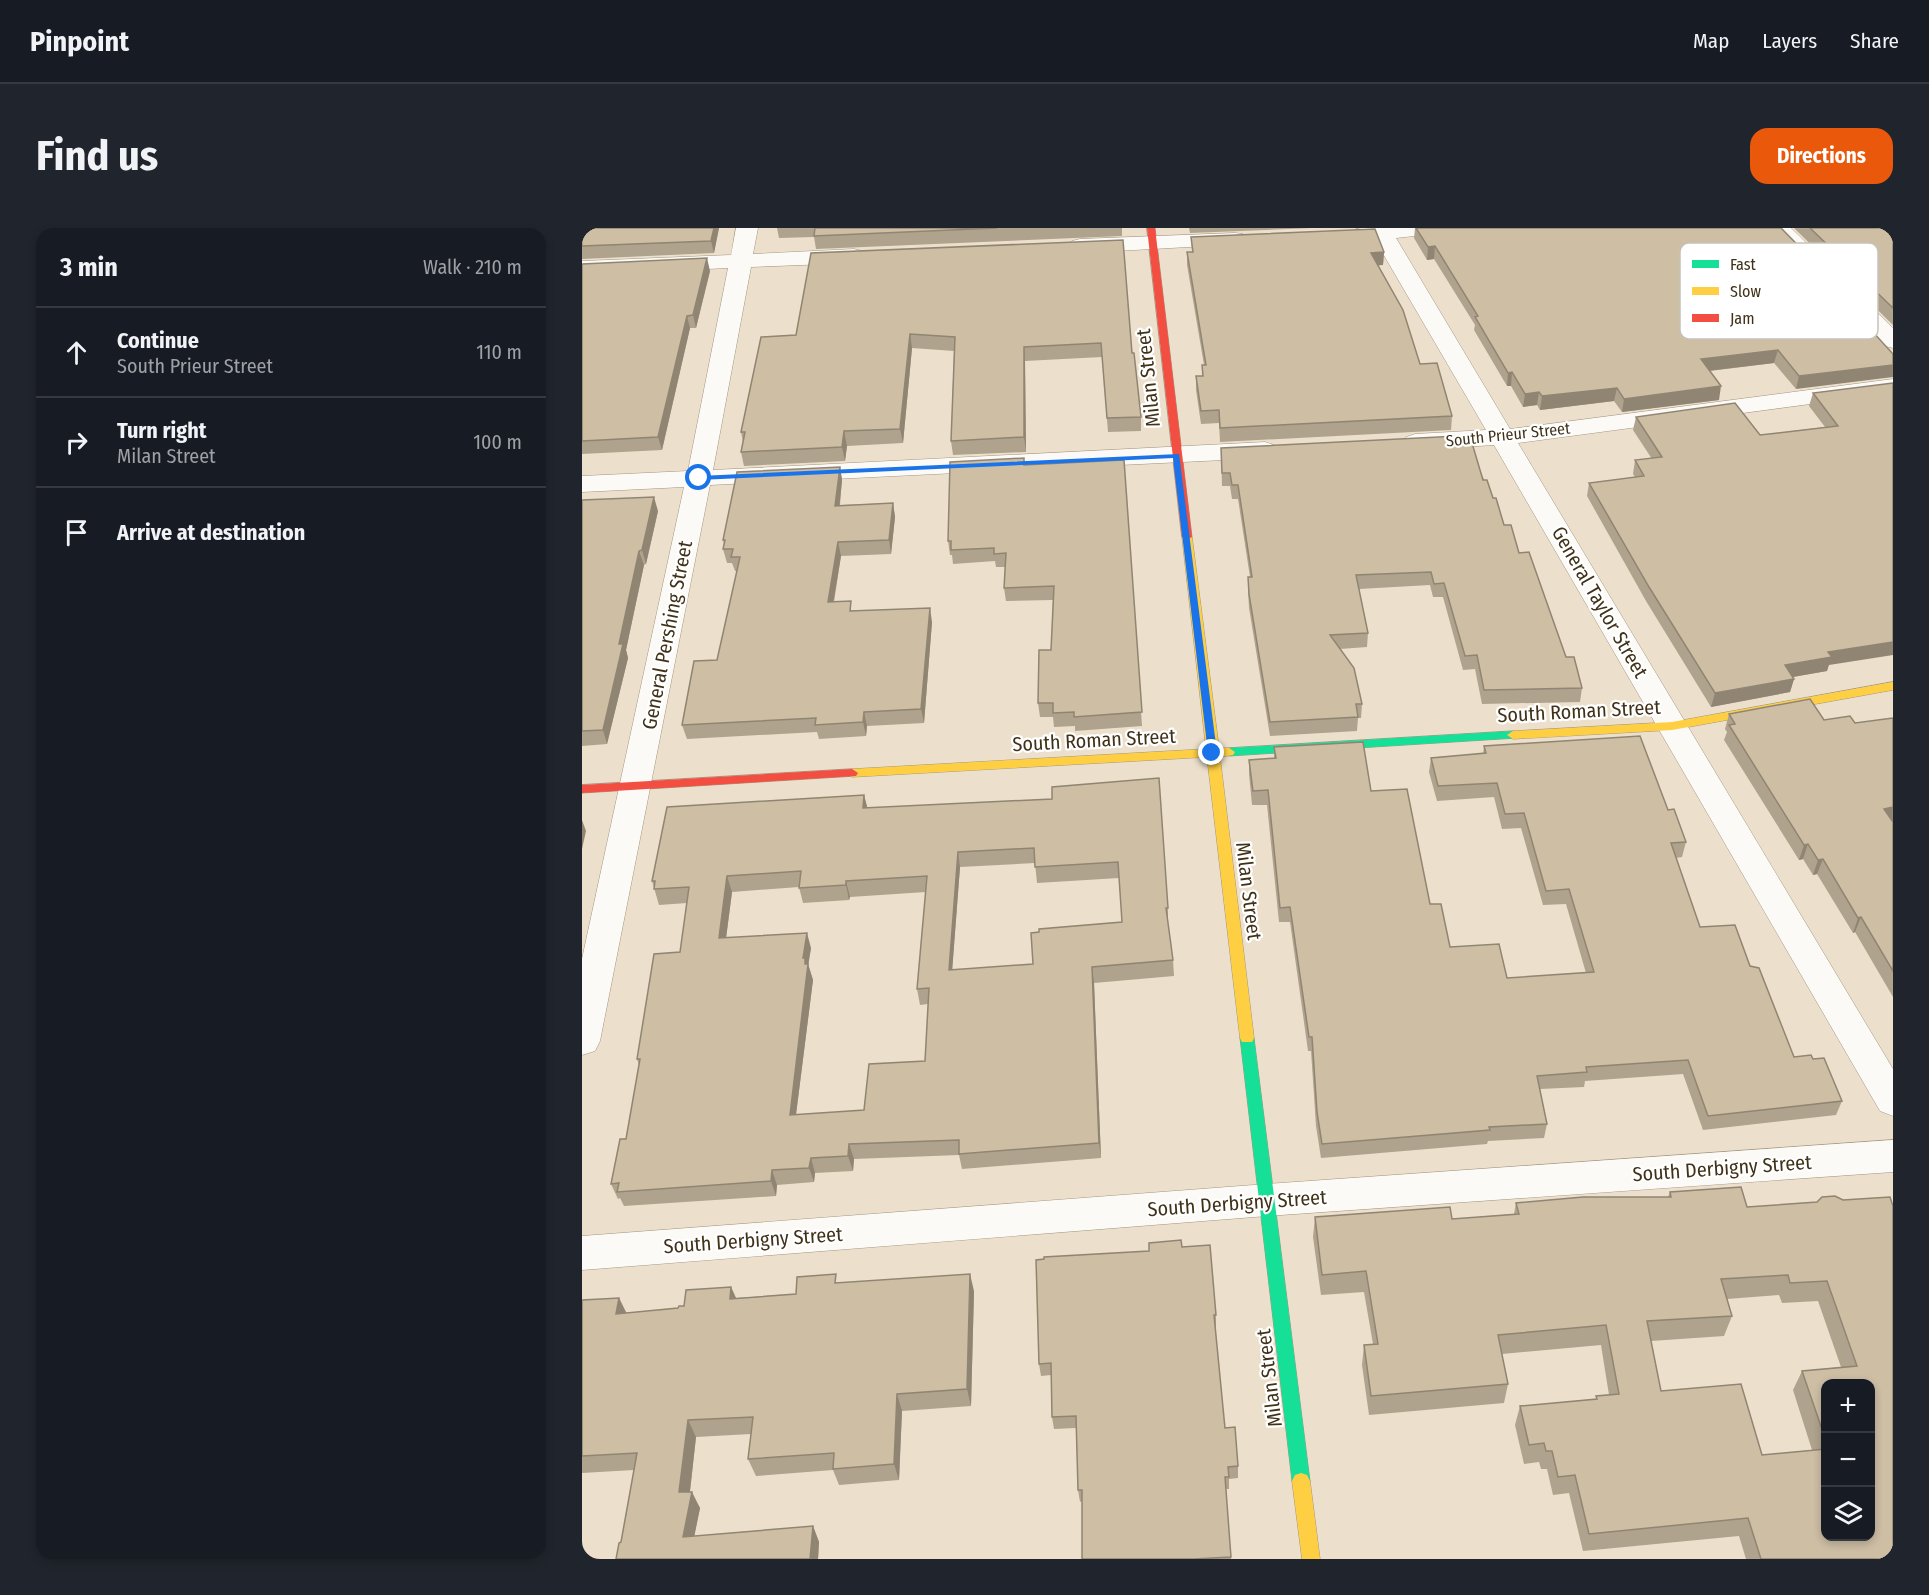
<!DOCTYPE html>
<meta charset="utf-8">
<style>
body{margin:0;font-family:"Fira Sans Condensed",sans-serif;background:#20242c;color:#f1f3f6}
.controls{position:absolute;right:18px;bottom:18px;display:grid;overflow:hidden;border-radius:12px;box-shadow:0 3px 9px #0003}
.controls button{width:54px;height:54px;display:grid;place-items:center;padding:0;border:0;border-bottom:2px solid #363941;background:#171b24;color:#f1f3f6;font:30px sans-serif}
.stop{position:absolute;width:18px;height:18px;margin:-14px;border:4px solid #1a73e8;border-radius:50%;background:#fff}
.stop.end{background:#1a73e8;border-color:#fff;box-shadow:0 2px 6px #0008}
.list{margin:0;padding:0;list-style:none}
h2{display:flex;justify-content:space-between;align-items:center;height:78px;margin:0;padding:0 24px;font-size:26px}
h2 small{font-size:20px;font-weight:400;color:#9ea1a6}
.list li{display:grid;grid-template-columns:39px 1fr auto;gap:18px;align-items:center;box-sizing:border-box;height:90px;padding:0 24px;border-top:2px solid #363941}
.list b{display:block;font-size:22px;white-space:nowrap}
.list p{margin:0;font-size:20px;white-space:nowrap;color:#9ea1a6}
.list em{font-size:20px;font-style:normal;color:#9ea1a6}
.icon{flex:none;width:33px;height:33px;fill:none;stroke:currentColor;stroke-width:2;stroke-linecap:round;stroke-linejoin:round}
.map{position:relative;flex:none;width:1311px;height:1331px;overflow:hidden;border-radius:18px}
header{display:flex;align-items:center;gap:36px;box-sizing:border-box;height:84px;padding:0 30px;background:#171b24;border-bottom:2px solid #363941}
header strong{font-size:28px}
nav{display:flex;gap:33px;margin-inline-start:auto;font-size:21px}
.intro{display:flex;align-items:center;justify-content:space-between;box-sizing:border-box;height:144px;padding:0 36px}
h1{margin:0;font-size:42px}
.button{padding:15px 27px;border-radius:18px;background:#ea580c;color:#fff;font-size:21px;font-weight:700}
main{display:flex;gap:36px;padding:0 36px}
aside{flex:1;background:#171b24;border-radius:18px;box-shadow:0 3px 9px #0003}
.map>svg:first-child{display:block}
</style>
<header>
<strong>Pinpoint</strong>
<nav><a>Map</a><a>Layers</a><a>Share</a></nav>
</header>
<div class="intro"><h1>Find us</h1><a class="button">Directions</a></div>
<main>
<aside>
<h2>3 min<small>Walk · 210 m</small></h2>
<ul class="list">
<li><svg class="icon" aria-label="ahead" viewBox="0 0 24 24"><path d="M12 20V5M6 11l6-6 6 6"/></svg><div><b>Continue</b><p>South Prieur Street</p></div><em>110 m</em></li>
<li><svg class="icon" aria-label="right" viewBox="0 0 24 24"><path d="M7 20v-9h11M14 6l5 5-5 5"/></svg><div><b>Turn right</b><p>Milan Street</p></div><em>100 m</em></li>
<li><svg class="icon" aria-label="arrive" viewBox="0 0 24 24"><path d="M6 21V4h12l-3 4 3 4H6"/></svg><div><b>Arrive at destination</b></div></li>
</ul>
</aside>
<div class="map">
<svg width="1311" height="1331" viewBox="0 0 1311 1331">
<rect width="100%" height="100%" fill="#ece0cc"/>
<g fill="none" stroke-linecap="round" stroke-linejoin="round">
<g stroke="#a29681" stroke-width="1">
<g id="street">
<path d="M154 0H176L171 26 272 21 280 23 283 28 280 33 272 35 169 39 131 242 683 214 692 217 696 222 692 227 683 230 128 257 18 813 13 823 0 827V731L102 259 0 264V248L106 243 146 40 0 47V33L149 27Z"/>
<path d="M780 0H863L860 5 814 10 928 201 1311 151V165L936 215 1311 841V888L1298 883 912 217 833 222 824 219 820 214 824 209 833 206 904 202 793 12 774 11 771 6 774 1Z"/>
<path d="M1186 0H1209L1311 100V120L1303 118Z"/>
<path d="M653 5 661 6 664 11 661 16 498 25 490 23 487 18 490 13 498 11Z"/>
<path d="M1311 912V944L685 988 0 1042V1008L685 956Z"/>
</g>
</g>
<g stroke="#a29681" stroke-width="1">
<g id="fast">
<path d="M931 503 935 504 937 507 935 510 647 528 641 524 647 520Z"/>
<path d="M665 804 670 806 672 810 728 1253 725 1259 719 1261 713 1259 710 1253 658 810 660 806Z"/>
</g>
</g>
<g stroke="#a29681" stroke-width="1">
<g id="slow">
<path d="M605 306 610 309 637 520H647L653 524 651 527 638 529 672 810 670 814H660L658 810 625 529 270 549 264 545 270 541 624 521 600 309Z"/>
<path d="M1311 454V462L1090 502 931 511 925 507 931 503 1090 494Z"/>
<path d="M719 1245 725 1247 728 1253 738 1331H720L710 1253 713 1247Z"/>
</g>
</g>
<g stroke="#a29681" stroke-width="1">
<g id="jam">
<path d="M565 0H573L610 309 605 312 600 309Z"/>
<path d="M270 541 276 545 274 548 0 565V557Z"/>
</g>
</g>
<use href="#street" fill="#fcfaf7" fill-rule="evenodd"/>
<use href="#fast" fill="#16e098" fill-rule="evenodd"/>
<use href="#slow" fill="#ffcf43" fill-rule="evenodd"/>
<use href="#jam" fill="#f24e42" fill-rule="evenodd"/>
</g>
<g fill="#b0a38d" fill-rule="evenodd">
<path d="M0 0H137L132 25 0 31Z"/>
<path d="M195 0H540V8L234 21 232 9 197 10Z"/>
<path d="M607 0H730L608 5Z"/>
<path d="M833 0H1199L1264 66 1214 161 1192 135 1128 143 1137 172 1040 184 1032 173 958 182 955 177 941 179 929 158H925L892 102 893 97 852 31 845 32 832 10Z"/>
<path d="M1212 0H1311V97Z"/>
<path d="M609 9 802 24 801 37H796L838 136 870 188 869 202 638 214 637 195 619 196 614 162V148H620V137H622L605 37V24H610Z"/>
<path d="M229 25 550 125 559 189V203L526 204 520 129 443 133 444 224 371 227 369 213 372 123 330 120 321 215 265 218 263 233 162 238 159 224 161 214 159 204 214 107Z"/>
<path d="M0 36 128 43 114 100H108L80 222 0 226Z"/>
<path d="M1311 155 1245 443 1211 449 1212 451 1208 464 1129 479 1064 373 1005 268 1007 255 1053 249 1051 246 1053 232 1070 231 1051 202 1054 189 1178 207 1243 199 1227 178 1231 165Z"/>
<path d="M878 216 898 243 911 270 922 297 937 325 984 429 1000 460 998 474 900 476 893 441 881 442 861 369H851L848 357 777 361 786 405 785 419 758 421 780 476 779 490H776L775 503 688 508 667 380 666 363V349H668L656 271H650L648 258H640L639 220Z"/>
<path d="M542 232 560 498 493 503V498L472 499 471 489H458L456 475 469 422 471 372 424 373 422 360 423 339H414L413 333 371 336 370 327H368L366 313 443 237Z"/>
<path d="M258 239 260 252 258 277 311 275 313 289 309 326 259 328 252 374 271 383 350 394 342 495 285 498 284 508 237 511 235 504 105 511 100 497 135 432 155 343H153L150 335H145L141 321 142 316 141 312Z"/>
<path d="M0 272 76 283 64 336 62 337 44 422 46 430 25 516 0 518Z"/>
<path d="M1147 486 1242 492 1273 495 1311 490V769L1273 704 1271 705 1235 646 1231 647 1221 631 1217 632 1142 512 1145 504 1143 501Z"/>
<path d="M902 518 1086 582 1104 614 1100 629 1094 630 1118 699 1168 738 1212 829 1231 831 1260 873 1254 887 1121 902 1101 846 1003 853 1002 859 958 861 965 896 962 910 906 913 905 916 739 930 734 898 729 823H726L708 694H697L685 577H670L667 546V532L692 530V519L789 563 848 676 868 719 925 750 1004 745 984 676 961 677 939 600 920 601 912 569 855 573 847 544 849 530 901 526Z"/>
<path d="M282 567 285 580 470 571 586 680V695L591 732 592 748 512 755 519 930 380 941 377 927 272 931 271 943 233 945 232 954 195 957 194 968 42 978 38 970 36 971 29 956 44 911 57 837 55 831 98 724 105 675 77 677 70 653ZM453 635 455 655 537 650 540 694 451 736 370 742 378 639ZM217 659 221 675 267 672 268 669 344 664 335 761 338 777 346 776 343 833 282 882 214 887 231 752 226 736 229 720 144 710 150 664Z"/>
<path d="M1159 959 1165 979 1235 974 1240 969 1253 968 1261 972 1308 969 1311 978V1331H1164L1157 1308 1001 1323 987 1265 971 1267 965 1241H959L957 1234 942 1236 933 1197 938 1178 1014 1171V1168L1027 1167 1019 1117 920 1126 926 1156 922 1175 787 1187 780 1137 782 1117 791 1116 782 1064 739 1067 731 1009 733 989 868 979 870 991 932 986 934 975 1001 969H1086L1088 964ZM1197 1067 1200 1075 1236 1073 1259 1139 1220 1143 1211 1162 1230 1222 1180 1227 1159 1156 1079 1163 1069 1113 1142 1108 1150 1088 1145 1071ZM1244 1155H1288V1308H1244Z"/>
<path d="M600 1019 634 1087V1100H633L643 1200 656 1238V1250L647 1251V1261H644L649 1331H500V1273L498 1274 496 1262 494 1200 472 1201 470 1189 469 1147 459 1148 457 1136 567 1023Z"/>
<path d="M256 1055 392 1063 389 1178 320 1183 317 1252 257 1257 251 1242 174 1248 166 1231 169 1206 114 1209 108 1264 118 1280 112 1308 231 1298 237 1314 236 1331H34L39 1314 52 1242 0 1245V1072L37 1070 44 1085 96 1080 149 1059 154 1070 214 1066Z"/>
</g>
<g fill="#908573">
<path d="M132 0H137L132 25 129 13Z"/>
<path d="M853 18 852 31 845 32 846 19Z"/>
<path d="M802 24 801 37 788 38 789 25Z"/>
<path d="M125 30 128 43 114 100 111 87Z"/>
<path d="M105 88 108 100 80 222 76 209Z"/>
<path d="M328 106 330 120 321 215 318 201Z"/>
<path d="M442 119 443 133 444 224 442 209Z"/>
<path d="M1196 122 1192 135 1116 144 1119 131Z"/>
<path d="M1311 137V149L1214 161 1217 148Z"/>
<path d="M930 144 929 158H925L926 145Z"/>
<path d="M1139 158 1137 172 1040 184 1042 171Z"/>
<path d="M1035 160 1032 173 958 182 960 168Z"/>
<path d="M957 164 955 177 941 179 943 166Z"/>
<path d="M262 203 265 218 263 233 260 219Z"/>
<path d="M258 239 260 252 256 292 253 278Z"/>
<path d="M72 269 76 283 64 336 60 322Z"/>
<path d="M311 275 313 289 309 326 307 312Z"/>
<path d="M256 314 259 328 249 388 246 374Z"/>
<path d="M57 323 62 337 44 422 46 430 25 516 21 502 37 416Z"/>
<path d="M348 380 350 394 342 495 339 481Z"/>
<path d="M1311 414V427L1247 437 1245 443 1199 451 1203 437 1246 424Z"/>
<path d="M1212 451 1208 464 1129 479 1133 465Z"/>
<path d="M282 484 285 498 284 508 281 494Z"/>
<path d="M282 567 286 582 281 580Z"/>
<path d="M1311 579V594L1302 581Z"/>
<path d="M0 592 4 603 0 621Z"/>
<path d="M1226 616 1221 631 1217 632 1222 617Z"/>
<path d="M376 624 378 639 369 758 367 742Z"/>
<path d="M1241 631 1235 646 1231 647 1236 632Z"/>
<path d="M145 648 150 664 142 726 137 710Z"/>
<path d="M264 653 268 669 267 672 264 657Z"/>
<path d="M1279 689 1273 704 1271 705 1276 690Z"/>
<path d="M225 705 229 720 226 739V736L231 752 212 902 208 887 221 730Z"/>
<path d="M510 739 512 755 519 930 517 915Z"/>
<path d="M267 916 272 931 271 943 266 928Z"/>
<path d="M229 930 233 945 232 954 227 940Z"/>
<path d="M190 942 195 957 194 968 189 953Z"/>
<path d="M388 1046 392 1063 389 1178 385 1161Z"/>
<path d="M149 1059 157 1077 148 1071Z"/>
<path d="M37 1070 46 1088 34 1086Z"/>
<path d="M315 1166 320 1183 317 1252 312 1236Z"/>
<path d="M106 1192 114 1209 106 1280 97 1264Z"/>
<path d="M110 1264 118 1280 109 1325 101 1309Z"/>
<path d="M231 1298 237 1314 236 1331H228Z"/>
</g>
<g fill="#cdbea4" stroke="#908573" stroke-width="1.5" fill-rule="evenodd">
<path d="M0 0H132L129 13 0 18Z"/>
<path d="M233 0H415L232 8Z"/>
<path d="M834 0H1199L1264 66 1260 70 1311 126V137L1217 148 1196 122 1119 131 1139 158 1042 171 1035 160 960 168 957 164 943 166 930 144 926 145 893 89 896 88 853 18 846 19Z"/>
<path d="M1228 0H1311V80Z"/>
<path d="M793 1 802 24 789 25 821 82 838 136 855 135 870 188 638 200 637 182 619 183 614 148H621L620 137H624L605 24H611L609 9Z"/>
<path d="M541 12 550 125H552L559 189 525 190 519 115 442 119V209L369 213 373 109 328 106 318 201 262 203 260 219 159 224 163 204H159L179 109 214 107 229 25Z"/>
<path d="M125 30 111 87 105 88 76 209 0 213V36Z"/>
<path d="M1311 155V414L1246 424 1250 429 1203 437 1212 451 1133 465 1067 359 1007 255 1062 248 1053 232 1080 229 1054 189 1153 175 1178 207 1256 198 1231 165Z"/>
<path d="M876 208 878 216 890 215 901 252H905L911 270H914L922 297H929L937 325 947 324 984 429H992L1000 460 902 462 895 427 883 428 862 355 852 356 849 344 774 347 786 405 748 407 772 440 780 476H774L776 489 688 494 667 366 666 349H670L656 257H650L648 245H640L639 220Z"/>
<path d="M442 230V237L542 232 560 484 492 489V484L471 485V475H456L457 422H469L472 358 422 360 424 325 412 326V320L369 322V313H366L368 234Z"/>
<path d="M258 239 253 278 311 275 307 312 256 314 246 374 269 373 268 383 348 380 339 481 282 484 281 494 233 497 234 490 100 497 112 433 135 432 158 329H149L151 321H141L143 312H141L155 244Z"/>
<path d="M72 269 60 322 57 323 37 416H41L21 502 0 503V272Z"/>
<path d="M1228 471 1242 492 1268 488 1273 495 1311 490V579L1302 581 1311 594V743L1279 689 1276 690 1241 631 1236 632 1226 616 1222 617 1147 497 1153 496 1147 486Z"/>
<path d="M1058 508 1086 582 1092 581 1104 614 1089 615 1118 699 1153 697 1168 738 1177 740 1212 829 1229 827 1231 831 1242 830 1260 873 1126 888 1106 832 1004 839 1005 844 955 848 965 896 907 899 908 902 740 916 735 884 730 809H727L708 679 698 680 686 562 671 563 667 532 694 530 692 519 781 514 789 563 825 561 848 676H859L868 719 917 716 925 750 1012 744 987 661 964 663 942 585 923 586 915 555 856 558 849 530 904 525 902 518Z"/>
<path d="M577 550 586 680H584L591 732 510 739 517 915 377 926V912L267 916 266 928 229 930 227 940 190 942 189 953 35 964 37 955 29 956 38 911H44L58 831H55L72 726 98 724 107 659 72 661 73 653H70L85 579 282 567 281 580 470 571V559ZM452 620 453 639 536 634 540 694 457 701V704L449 705 451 736 367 742 376 624ZM219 643 217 660 264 657V653L345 648 335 761 347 760 343 833 287 836 282 882 208 887 226 736H223V730H221L225 705 137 710 145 648Z"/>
<path d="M1159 959 1165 979 1235 974 1240 969 1253 968 1261 972 1308 969 1311 978V1331H1179L1166 1290 1007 1306 993 1247 976 1249 970 1223H964L962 1215 947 1217 938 1178 1015 1171 1014 1168 1037 1166 1024 1097 916 1107 926 1156 789 1168 782 1117 796 1116 784 1043 740 1047 733 989 868 979 870 991 937 986 934 975 1001 969H1089L1088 964ZM1206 1047 1208 1055 1245 1053 1275 1138 1220 1143 1244 1213V1155H1288V1308H1244V1221L1180 1227 1159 1156 1079 1163 1065 1093 1150 1088 1139 1051Z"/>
<path d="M599 1012 600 1019 628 1017 634 1087H632L643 1200 653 1199 656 1238 646 1239 647 1249H643L649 1329 612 1331H500V1262H496L494 1188 470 1189 469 1135 457 1136 454 1032 462 1031V1029L567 1023V1015Z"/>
<path d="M254 1046 253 1055 388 1046 385 1161 315 1166 312 1236 251 1241 252 1225 166 1231 171 1189 106 1192 97 1264H110L101 1309 231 1298 228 1331H34L37 1315 39 1314 55 1225 0 1228V1072L37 1070 34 1086 96 1080 97 1078H102L104 1062 149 1059 148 1071 214 1066 215 1049Z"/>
</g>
<path fill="#1a73e8" d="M597 226 635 525 630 528 626 525 591 230 117 252 113 250 117 248Z"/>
<g text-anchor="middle" stroke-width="4.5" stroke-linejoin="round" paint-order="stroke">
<g font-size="16" fill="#403219" stroke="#fff">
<text transform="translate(926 206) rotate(-6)" y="6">South Prieur Street</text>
</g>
<g font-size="20" fill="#403219" stroke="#fff">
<text transform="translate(566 150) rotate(-96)" y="7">Milan Street</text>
<text transform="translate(1018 374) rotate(60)" y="7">General Taylor Street</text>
<text transform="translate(85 407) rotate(-79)" y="7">General Pershing Street</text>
<text transform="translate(997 483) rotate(-3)" y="7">South Roman Street</text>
<text transform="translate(512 512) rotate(-3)" y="7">South Roman Street</text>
<text transform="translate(667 663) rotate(83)" y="7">Milan Street</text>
<text transform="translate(1140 940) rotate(-4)" y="7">South Derbigny Street</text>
<text transform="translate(655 975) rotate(-4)" y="7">South Derbigny Street</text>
<text transform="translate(171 1012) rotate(-4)" y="7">South Derbigny Street</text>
<text transform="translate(687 1150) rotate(-97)" y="7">Milan Street</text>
</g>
</g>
<rect x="1098" y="15" width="198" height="96" rx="9" fill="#fff" stroke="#c6c2ba" stroke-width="1.5"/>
<rect x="1110" y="32" width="27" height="8" fill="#16e098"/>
<rect x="1110" y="59" width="27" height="8" fill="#ffcf43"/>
<rect x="1110" y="86" width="27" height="8" fill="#f24e42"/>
<g font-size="16" fill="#403219">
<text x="1148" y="42">Fast</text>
<text x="1148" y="69">Slow</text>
<text x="1148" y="96">Jam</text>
</g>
</svg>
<div class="controls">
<button>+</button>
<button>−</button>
<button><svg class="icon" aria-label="layers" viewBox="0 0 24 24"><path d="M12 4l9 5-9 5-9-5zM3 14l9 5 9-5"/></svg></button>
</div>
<div class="stop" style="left:117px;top:250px"></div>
<div class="stop end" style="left:630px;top:525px"></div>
</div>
</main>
